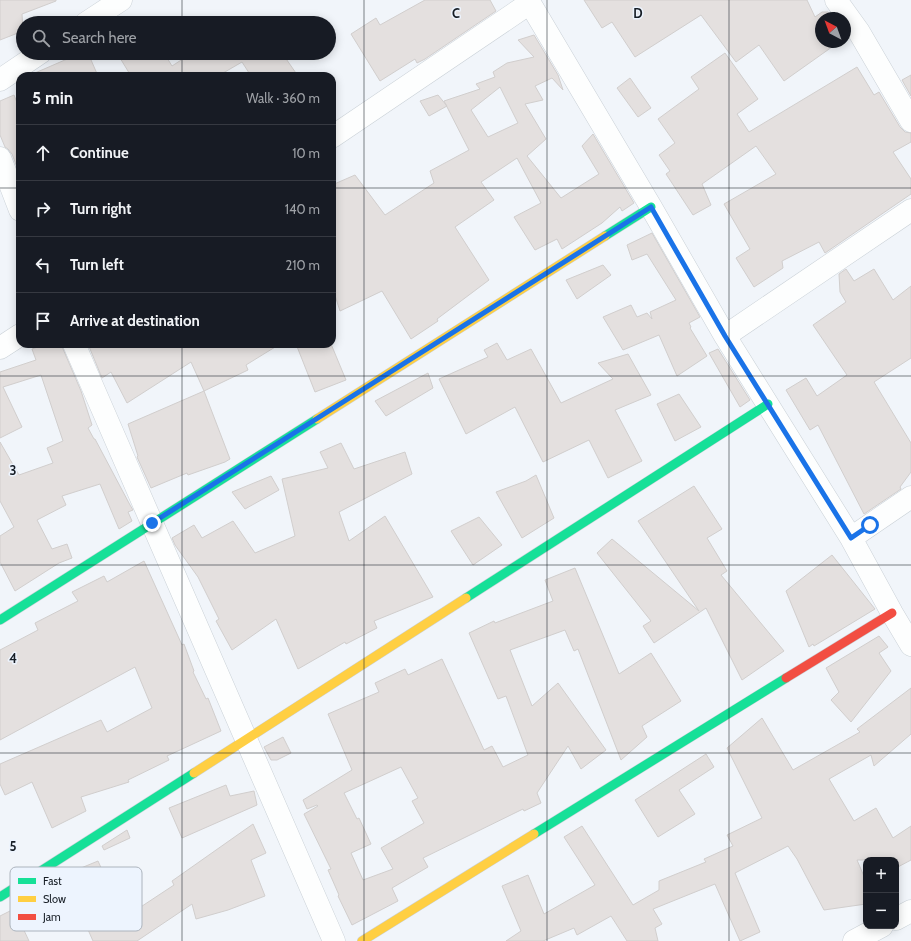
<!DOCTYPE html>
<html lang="en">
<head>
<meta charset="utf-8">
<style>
  :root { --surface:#171b24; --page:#20242c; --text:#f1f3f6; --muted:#9ea1a6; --line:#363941 }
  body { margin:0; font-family:Cabin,sans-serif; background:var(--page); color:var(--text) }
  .controls { position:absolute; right:12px; bottom:12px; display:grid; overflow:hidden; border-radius:8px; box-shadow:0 2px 10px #0003 }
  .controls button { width:36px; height:36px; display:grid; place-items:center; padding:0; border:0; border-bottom:1px solid var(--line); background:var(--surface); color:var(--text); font:20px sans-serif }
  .compass { position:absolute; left:815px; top:12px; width:36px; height:36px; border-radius:50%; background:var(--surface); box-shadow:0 2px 10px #0003; rotate:319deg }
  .stop { position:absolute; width:12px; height:12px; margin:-9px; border:3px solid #1a73e8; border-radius:50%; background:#fff }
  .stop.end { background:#1a73e8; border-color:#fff; box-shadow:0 1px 4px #0008 }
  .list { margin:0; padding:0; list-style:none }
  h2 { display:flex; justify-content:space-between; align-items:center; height:52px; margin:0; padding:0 16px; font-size:17px }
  h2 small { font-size:13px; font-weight:400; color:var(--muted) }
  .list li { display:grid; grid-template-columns:26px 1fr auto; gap:12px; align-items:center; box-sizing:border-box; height:56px; padding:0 16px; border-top:1px solid var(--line) }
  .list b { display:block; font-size:15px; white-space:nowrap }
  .list em { font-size:13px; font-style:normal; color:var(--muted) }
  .icon { flex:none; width:22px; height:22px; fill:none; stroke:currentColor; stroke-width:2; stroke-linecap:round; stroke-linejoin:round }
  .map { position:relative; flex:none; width:911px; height:941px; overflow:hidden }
  .search { position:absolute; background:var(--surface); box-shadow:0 2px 10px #0003; left:16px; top:16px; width:320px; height:44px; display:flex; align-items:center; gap:10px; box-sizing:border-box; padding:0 14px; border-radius:22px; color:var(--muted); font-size:15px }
  .panel { position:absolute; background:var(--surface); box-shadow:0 2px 10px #0003; left:16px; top:72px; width:320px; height:276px; border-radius:12px }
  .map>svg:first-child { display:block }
  .building { fill:#e4e0df; stroke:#d1cecd; fill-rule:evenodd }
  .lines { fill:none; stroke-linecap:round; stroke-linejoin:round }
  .street-casing { stroke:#cad1d7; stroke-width:23 }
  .fast-casing { stroke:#cad1d7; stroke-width:10 }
  .slow-casing { stroke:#cad1d7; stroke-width:10 }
  .jam-casing { stroke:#cad1d7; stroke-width:10 }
  .street { stroke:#fdfefe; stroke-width:22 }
  .fast { stroke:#16e098; stroke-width:9 }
  .slow { stroke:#ffcf43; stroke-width:9 }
  .jam { stroke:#f24e42; stroke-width:9 }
  .route { stroke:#1a73e8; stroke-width:5 }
  .grid { fill:none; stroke:#161d25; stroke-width:1; stroke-opacity:0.55 }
  .key { fill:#edf4fe; stroke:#acb4bd; stroke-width:1 }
  .key-label { font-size:11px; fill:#161d25 }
  .grid-label { font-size:13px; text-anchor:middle; font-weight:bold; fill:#161d25; stroke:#edf4fe; stroke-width:3; stroke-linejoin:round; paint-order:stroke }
</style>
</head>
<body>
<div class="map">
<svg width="911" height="941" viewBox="0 0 911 941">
  <rect width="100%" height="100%" fill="#f1f5fa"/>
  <path class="building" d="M0,0H56V1L22,14L23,31L0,40Z
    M425,0H490L496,11L425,59L417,63L415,59L380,81L351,34L376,18L380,25Z
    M584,0H807L815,17L822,12H828L832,18H821V42H839L784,81L759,45L736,62L701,15L635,57L612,22L602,28Z
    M534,35L558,75L563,90L552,78L535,86L543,100L525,104L546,139L527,156L561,198L599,174L582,146L593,134L634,203L622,211L620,207L602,223L562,249L557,239L535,250L514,217L541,203L517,158L481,182L494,200L455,227L489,280L437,319L438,321L411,339L382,291L340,311L332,286V185L355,175L385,215L434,183L430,171L469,150L444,101L480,89L476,84L495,77L493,72L507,63L534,57L518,40ZM500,87L518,123L488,137L471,110Z
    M81,53H88L98,76H28Z
    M117,53H164L172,66L192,53H282L298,76H251L242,62L218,76H131Z
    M725,53L758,99L737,114L749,132L857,67L874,95L879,92L900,127L905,132L911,133V142L893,152L911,179V194L825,253L819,242L782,261L783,268L754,287L736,258L750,249L724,204L776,174L756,146L702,184L711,205L693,215L666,174L670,171L659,155L675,143L658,119L699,89L691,77Z
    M911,75V96L902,80Z
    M630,78L651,108L638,117L617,88Z
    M14,95L20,110V175L12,154L8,149L5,147L0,135V101Z
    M438,95L447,106L429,116L420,101Z
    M652,233L700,317L689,323L691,327L690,328L707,356L677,376L659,335L623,350L603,317L631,305L637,317L647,313L652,319L650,312L676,300L647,254L632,260L627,245Z
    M603,265L611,275L577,299L566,280Z
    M846,269L854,281L874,269L893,300L911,286V358L874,382L911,443V472L900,487L901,489L864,514L818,425L810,430L786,390L806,378L817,396L847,375L813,325L846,302L840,292L839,274Z
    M497,343L507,360L531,349L561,403L613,379L598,363L628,354L651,395L615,410L642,461L608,478L589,440L543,462L515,407L466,434L439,379L488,357L484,350Z
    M46,344H62L63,349L81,391L92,425L88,428L94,439H95L130,505L133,510L128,512L132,521L119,529L100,484L62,496L66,505L37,520L52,549L67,544L72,558L59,563L15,591L0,562V536L14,527L0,501V442L19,475L53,463L47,448L63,441L41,375L3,387L22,427L0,438V372L36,360L32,349Z
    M88,344H280L246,365L248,370L204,391L191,362L127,403L111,372L102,378Z
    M296,344H331L346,380L315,392Z
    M718,349L750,400L740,407L709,353Z
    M428,373L433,388L386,416L375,401Z
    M204,391L230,459L225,462L188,475L187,473L151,488L137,457L138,456L128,424Z
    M679,394L701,427L675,441L657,404Z
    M341,443L354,469L405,452L412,474L339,512L349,541L385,516L433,597L374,621L377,628L346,644L345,642L298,669L276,619L232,650L216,621L219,619L198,577L175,545L172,538L194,525L202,538L233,521L255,553L295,536L282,479L328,468L320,452Z
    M536,475L554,518L522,538L496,492L526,481Z
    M271,476L279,490L245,509L232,492Z
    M694,486L722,529L707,538L727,571L721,575L784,651L742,680L706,608L654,643L643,626L651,621L597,553L612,539L699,611L638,521Z
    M479,517L502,545L473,565L451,531Z
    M832,555L875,609L814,646L813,644L809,647L786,591Z
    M144,561L182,645L184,644L194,671L193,672L206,699L208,698L221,731L167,756L169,760L128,780L129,782L81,797L86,811L52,828L32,782L5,795L0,784V764L101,720L107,732L152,708L135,667L0,740V650L38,630L35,623L78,601L72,592L104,576L107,582Z
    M575,568L619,674L651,653L681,701L642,726L647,737L621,760L578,649L574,651L565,630L510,650L532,706L558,683L606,750L581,769L568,746L537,793L541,803L524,811L523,809L423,858L428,867L392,888L398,901L352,925L338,896L339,895L328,870L331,869L304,814L318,806L317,805L307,809L303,800L352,770L328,714L379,692L375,683L405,669L408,675L442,659L484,750L492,746L503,767L528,755L506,696L498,699L469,633L494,621L495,623L553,601L545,580ZM401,767L418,798L412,801L424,823L381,848L393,869L363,880L351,853L371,844L359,818L357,819L344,793Z
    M879,636L888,647L879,653L891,671L851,722L831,700L839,692L826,668Z
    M911,688V734L874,766L871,755L829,779L854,821L876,808L893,838L911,826V860L896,868V860H857L866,881V904L824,910L797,859L788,846L735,873L760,932L740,941L715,884L653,909L662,924L655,928L658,941H627L611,916L577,935L574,928L543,941H506L521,931L502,886L528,875L544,914L595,885L564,837L582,826L633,905L659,890V881L706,862L704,859L733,846L727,835L762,818L727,748L762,718L793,770L860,732L857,729Z
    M283,737L291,753L277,760H271L264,747Z
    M706,754L714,767L679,790L695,814L658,837L635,800Z
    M226,785L230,796L254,791L257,805L182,838L169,808Z
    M253,824L266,853L251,860L265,896L228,910L196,919L192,904L137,941H93L64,875L98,861L124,918L174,885L172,881Z
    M127,830L130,838L104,850L102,846Z
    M14,909L29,941H0V916Z"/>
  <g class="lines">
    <defs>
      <path id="street" d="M528,0L651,207L725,336L851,538L892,613L911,645
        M836,0L859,32L911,121
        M86,23L121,0
        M0,80L40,53
        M332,137L530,3
        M0,158L20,210
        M725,336L911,210
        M74,344L334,941
        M0,348L20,335
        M851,538L911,497
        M896,919L911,911
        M854,941L882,926"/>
      <path id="fast" d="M605,236L651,207
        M466,598L768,404
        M0,620L317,419
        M534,834L786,678
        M0,897L194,773"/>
      <path id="slow" d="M317,419L605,236
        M194,773L466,598
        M362,941L534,834"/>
      <path id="jam" d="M786,678L892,613"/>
    </defs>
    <use href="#street" class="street-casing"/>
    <use href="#fast" class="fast-casing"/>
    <use href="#slow" class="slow-casing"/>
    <use href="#jam" class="jam-casing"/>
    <use href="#street" class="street"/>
    <use href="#fast" class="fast"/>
    <use href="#slow" class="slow"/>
    <use href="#jam" class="jam"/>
  </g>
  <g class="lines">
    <path class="route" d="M152,523L651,207L725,336L851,538L870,525"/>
  </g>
  <path class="grid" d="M182,0V23M364,0V941M547,0V941M729,0V941M182,53V76M0,188H20M332,188H911M182,344V941M0,376H911M0,565H911M0,753H911"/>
  <rect x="10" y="867" width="132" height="64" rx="6" class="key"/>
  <rect x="18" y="878" width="18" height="6" fill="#16e098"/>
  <rect x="18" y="896" width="18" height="6" fill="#ffcf43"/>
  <rect x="18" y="914" width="18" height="6" fill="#f24e42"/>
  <g class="key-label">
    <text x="43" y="885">Fast</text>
    <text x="43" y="903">Slow</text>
    <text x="43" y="921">Jam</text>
  </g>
  <g class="grid-label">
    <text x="456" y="18">C</text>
    <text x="638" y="18">D</text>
    <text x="13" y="475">3</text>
    <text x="13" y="663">4</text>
    <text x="13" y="851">5</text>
  </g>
</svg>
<div class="controls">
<button>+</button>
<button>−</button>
</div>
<svg class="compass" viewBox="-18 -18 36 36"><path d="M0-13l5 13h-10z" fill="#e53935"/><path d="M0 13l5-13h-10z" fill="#9ea1a6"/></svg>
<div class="stop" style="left:870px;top:525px"></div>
<div class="stop end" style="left:152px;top:523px"></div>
<div class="search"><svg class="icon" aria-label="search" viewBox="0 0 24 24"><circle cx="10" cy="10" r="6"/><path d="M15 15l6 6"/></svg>Search here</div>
<section class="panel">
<h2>5 min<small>Walk · 360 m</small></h2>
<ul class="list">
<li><svg class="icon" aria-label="ahead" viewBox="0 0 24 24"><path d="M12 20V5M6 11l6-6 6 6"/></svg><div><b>Continue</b></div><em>10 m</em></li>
<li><svg class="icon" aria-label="right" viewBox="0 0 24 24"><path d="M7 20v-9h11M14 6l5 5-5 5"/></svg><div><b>Turn right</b></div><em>140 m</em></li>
<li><svg class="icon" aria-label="left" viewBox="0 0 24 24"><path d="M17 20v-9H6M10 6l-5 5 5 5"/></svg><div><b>Turn left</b></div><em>210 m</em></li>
<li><svg class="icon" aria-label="arrive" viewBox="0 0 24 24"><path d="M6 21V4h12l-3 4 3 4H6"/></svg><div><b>Arrive at destination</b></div></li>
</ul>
</section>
</div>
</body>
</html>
